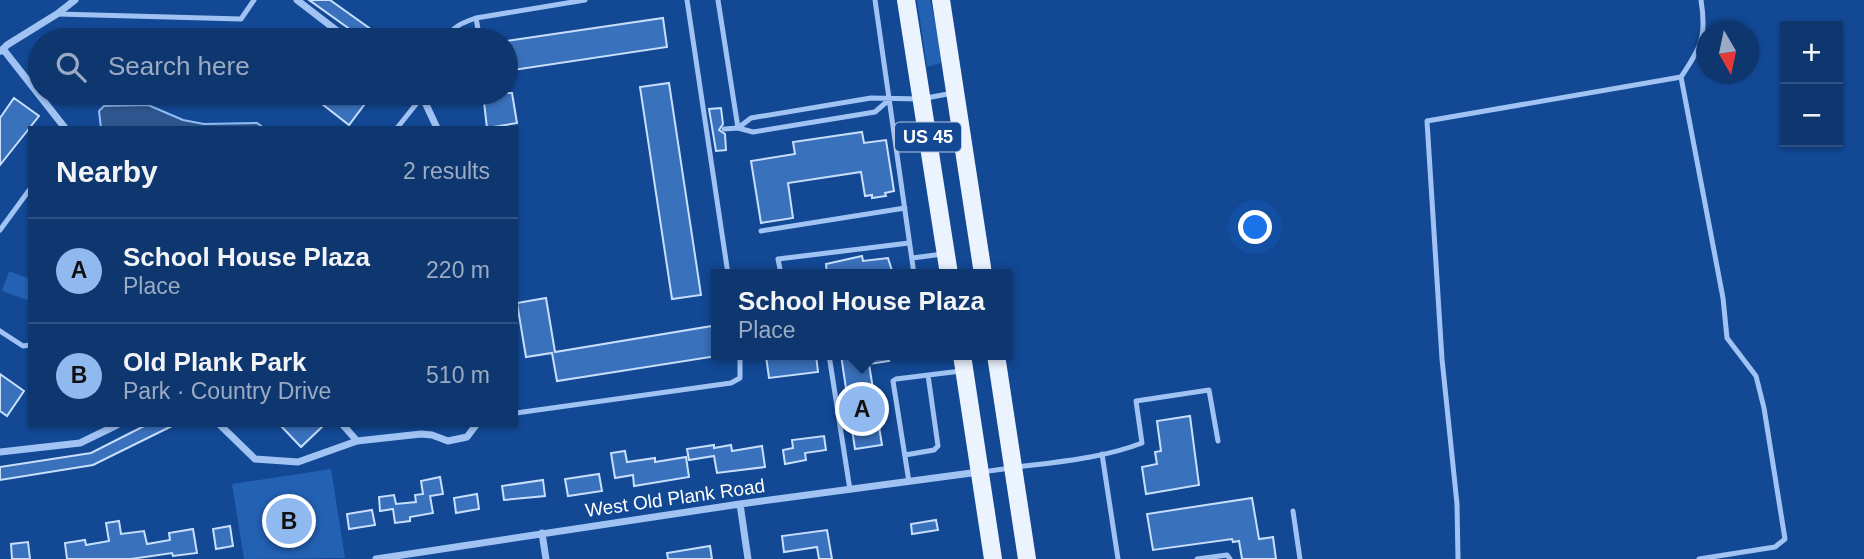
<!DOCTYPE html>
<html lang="en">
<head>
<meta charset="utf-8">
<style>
  :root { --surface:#0e366f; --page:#1c4177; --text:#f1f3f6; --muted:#9babc3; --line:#2e5082; --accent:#90b9f0 }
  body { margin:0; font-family:Arial,sans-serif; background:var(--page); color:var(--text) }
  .controls { position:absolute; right:21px; top:21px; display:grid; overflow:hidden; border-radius:0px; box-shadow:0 2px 5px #0004 }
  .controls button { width:63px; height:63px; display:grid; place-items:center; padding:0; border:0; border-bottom:2px solid var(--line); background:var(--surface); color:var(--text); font:35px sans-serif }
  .compass { position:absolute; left:1696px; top:21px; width:63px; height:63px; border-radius:50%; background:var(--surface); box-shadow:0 2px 5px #0004; rotate:171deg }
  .you { position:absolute; left:1256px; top:228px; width:24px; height:24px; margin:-18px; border:5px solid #fff; border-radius:50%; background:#1a73e8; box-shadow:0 0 0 10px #1a73e833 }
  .badge { display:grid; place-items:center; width:46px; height:46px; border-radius:50%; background:var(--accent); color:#111; font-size:23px; font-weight:700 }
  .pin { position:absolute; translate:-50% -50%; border:4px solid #fff; box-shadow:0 2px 7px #0006 }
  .popup { position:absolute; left:711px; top:269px; width:301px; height:91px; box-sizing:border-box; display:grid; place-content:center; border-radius:0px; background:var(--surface); filter:drop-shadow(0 2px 5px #0005); font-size:23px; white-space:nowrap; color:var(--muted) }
  .popup b { font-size:26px; color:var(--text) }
  .popup::after { content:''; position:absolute; left:50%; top:100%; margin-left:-14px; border:14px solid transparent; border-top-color:var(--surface) }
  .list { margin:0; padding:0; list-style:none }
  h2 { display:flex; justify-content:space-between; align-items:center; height:91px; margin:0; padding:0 28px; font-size:30px }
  h2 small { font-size:23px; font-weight:400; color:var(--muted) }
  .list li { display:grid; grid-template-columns:46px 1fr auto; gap:21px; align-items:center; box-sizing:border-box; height:105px; padding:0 28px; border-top:2px solid var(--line) }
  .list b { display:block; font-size:26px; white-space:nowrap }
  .list p { margin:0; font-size:23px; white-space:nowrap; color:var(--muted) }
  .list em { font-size:23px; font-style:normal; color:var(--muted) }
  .icon { flex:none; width:38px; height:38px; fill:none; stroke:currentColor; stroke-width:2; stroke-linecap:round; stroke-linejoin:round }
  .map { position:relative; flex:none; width:1864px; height:559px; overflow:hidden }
  .search { position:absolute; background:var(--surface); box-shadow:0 2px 5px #0004; left:28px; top:28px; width:490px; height:77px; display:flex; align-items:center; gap:18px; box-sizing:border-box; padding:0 24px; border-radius:38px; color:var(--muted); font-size:26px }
  .panel { position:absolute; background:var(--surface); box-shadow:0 2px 5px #0004; left:28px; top:126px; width:490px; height:301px; border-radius:0px }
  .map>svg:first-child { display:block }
  .green { fill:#2361b3 }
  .water { fill:#2e568e; stroke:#91bef6; stroke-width:2 }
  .building { fill:#3a71bc; stroke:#c7dffd; stroke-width:2 }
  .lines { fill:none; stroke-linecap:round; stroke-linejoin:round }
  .lane { stroke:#a0c3f3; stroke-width:5 }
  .street { stroke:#a0c3f3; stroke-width:7 }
  .primary { stroke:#ebf3ff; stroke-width:18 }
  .labels { text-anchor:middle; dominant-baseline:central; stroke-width:6; stroke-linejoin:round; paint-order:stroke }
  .shield { fill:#124894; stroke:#b8c8df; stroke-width:2 }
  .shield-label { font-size:18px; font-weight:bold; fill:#fff }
  .street-label { font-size:19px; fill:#fff; stroke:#124894 }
</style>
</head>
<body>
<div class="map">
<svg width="1864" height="559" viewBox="0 0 1864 559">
  <rect width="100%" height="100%" fill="#124894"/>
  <path class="green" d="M917,0H930L937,30L941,63L927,67Z
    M9,271L30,279V301L2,291Z
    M331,469L345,558L244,559L232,484Z"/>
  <path class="water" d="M148,105L183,120L204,124L257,123L264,128H101L99,111L104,106Z"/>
  <path class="building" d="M309,0H330L386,40H365Z
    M663,18L667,47L506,71V41Z
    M669,83L701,295L672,299L640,87Z
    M308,93H355L367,101L349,125Z
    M483,93H512L517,123L487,128Z
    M14,98L39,116L0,165V118Z
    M721,108L723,124L719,130L725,134L726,150L716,151L709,109Z
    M862,132L864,143L886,140L894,191L885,193L886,196L872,198V195L865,196L861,172L788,183L793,218L761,223L751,161L795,154L793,142Z
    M862,256L863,261L888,258L893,274H827L826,264Z
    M546,298L555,352L712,326L717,356L557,381L552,353L526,357L517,303Z
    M774,355H816L818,372L769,378L766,356Z
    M841,355H888L889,361L869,364L882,445L855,449Z
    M0,374L24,391L7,416L0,411Z
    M1190,416L1199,485L1146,494L1142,467L1157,464L1155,452L1161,451L1157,421Z
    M146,425H174L93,465L0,480V467L91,453Z
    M280,425H324L301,447Z
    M824,436L826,450L805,453L806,460L785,464L783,450L793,448L792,440Z
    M714,445V448L731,445L732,451L762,446L765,467L717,473L714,456L689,460L687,449Z
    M625,451L627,462L655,458V462L686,457L689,477L634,486L633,475L615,478L611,453Z
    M599,474L602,491L568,496L565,479Z
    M440,477L443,494L430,496L433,513L410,517V521L395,523L393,509L380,511L379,497L394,495L396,504L416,502L415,495L423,494L421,481Z
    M543,480L545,496L504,500L502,486Z
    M477,494L479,509L456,513L454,498Z
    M1252,498L1259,539L1273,537L1276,559H1242L1239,541L1233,542L1232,539L1153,550L1147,514Z
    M372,510L375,525L349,529L347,514Z
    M936,520L938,530L912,534L911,524Z
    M119,521L121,534L144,531L147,544L170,540L169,533L193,529L197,553L173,556L172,553L131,559H67L65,543L85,540L86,545L109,541L106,523Z
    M230,526L233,546L216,549L213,529Z
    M827,530L832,559H819L817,547L784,552L782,536Z
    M28,542L30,559H12L11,544Z
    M710,546L712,559H668L667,553Z"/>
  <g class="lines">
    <path class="lane" d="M687,0L728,274
      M718,0L738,128
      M875,0L914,274
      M58,14L241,19L254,0
      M476,18L480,40
      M444,40C453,27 461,23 476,18L585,0
      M397,128L425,93
      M738,128L751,118L871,98L921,99L953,93
      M724,129L738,128L753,132L875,112L890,99
      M0,230L30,189
      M761,231L905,208
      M912,258L943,254
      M781,274L778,259L909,243
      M0,331L23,346L30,345
      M829,355L850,490
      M516,413L731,383L740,378V355
      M1102,454L1118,559
      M905,455L934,450L938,446L928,375
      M983,472C1035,463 1093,462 1142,443L1136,401L1209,390L1218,441
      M909,482L893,381L896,379L961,371
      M1293,511L1300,559
      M1197,559L1227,555L1230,559
      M1458,559L1457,504L1442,359L1427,121L1681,77
      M1699,559L1775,547L1785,539L1764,408L1756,376L1727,338L1723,298L1681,77C1701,47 1707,37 1701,0"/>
    <path class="street" d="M297,0L349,40
      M3,49L65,128
      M1,51L7,45L57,14L75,0
      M417,93L422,96L437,128
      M220,425L255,459L298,462L357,441L421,434L432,435L448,441L467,437L476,425
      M343,425L357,441
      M0,452L80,443L117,425
      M740,504L748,559
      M542,533L546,559
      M376,559L740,504L979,472"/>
    <path class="primary" d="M906,0L949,274
      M941,0L983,274
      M962,355L993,559
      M996,355L1027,559"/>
  </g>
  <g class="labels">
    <rect class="shield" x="895" y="122.5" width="66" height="29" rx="5"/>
    <g class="shield-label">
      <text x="928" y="137">US 45</text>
    </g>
    <g class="street-label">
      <text transform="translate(675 498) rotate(-8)">West Old Plank Road</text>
    </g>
  </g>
</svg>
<div class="controls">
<button>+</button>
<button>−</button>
</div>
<svg class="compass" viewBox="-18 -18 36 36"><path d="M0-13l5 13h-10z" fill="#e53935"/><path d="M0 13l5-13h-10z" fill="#9babc3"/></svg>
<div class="you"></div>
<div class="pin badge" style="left:862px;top:409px">A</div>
<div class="popup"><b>School House Plaza</b>Place</div>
<div class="pin badge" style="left:289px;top:521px">B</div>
<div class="search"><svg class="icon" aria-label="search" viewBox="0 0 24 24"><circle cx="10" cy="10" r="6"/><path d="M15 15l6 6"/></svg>Search here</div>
<section class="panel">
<h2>Nearby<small>2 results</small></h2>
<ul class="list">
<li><span class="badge">A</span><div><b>School House Plaza</b><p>Place</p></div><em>220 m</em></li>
<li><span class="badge">B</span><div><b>Old Plank Park</b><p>Park · Country Drive</p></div><em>510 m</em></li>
</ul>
</section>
</div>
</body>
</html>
